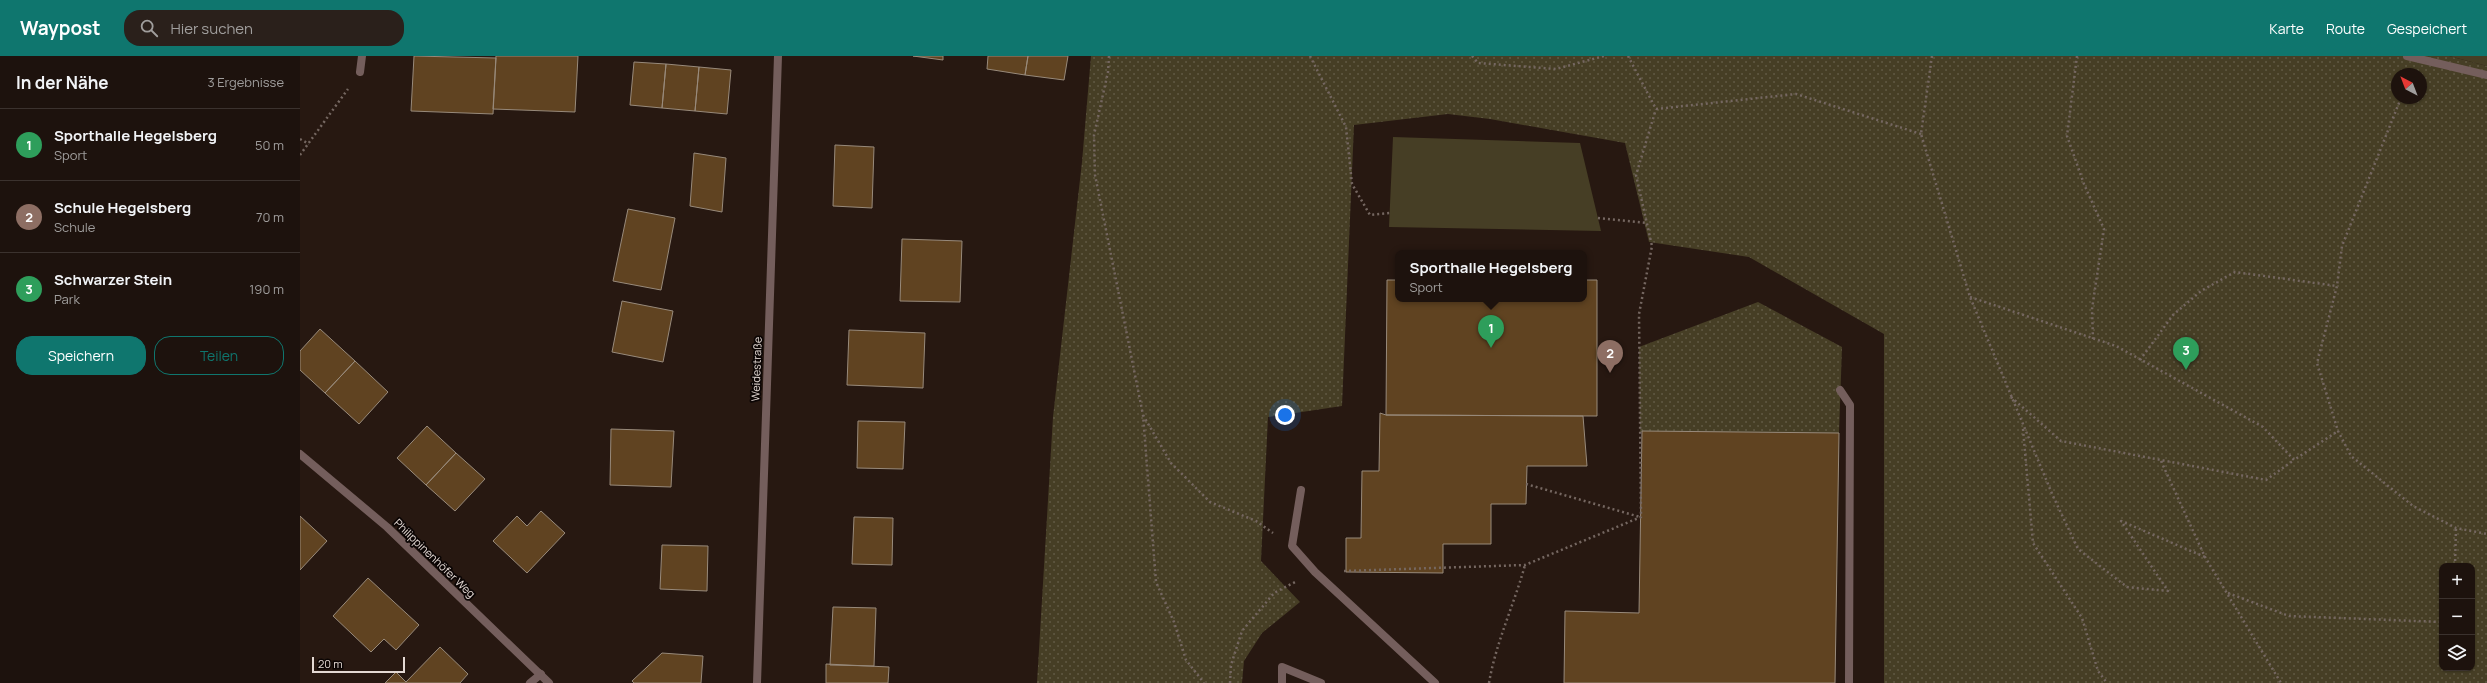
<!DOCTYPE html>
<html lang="de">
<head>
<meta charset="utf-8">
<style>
  :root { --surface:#1d120d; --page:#2a201b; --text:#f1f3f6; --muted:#a09e9d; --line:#3b322e; --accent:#0f766e }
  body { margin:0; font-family:Manrope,sans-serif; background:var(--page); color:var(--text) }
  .controls { position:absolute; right:12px; bottom:12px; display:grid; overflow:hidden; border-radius:8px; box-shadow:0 1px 3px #0004 }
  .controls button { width:36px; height:36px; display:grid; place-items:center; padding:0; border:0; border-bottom:1px solid var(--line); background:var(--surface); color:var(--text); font:20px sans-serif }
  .compass { position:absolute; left:2091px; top:12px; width:36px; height:36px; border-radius:50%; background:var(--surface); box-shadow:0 1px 3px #0004; rotate:318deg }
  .scale { position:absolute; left:12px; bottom:10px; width:93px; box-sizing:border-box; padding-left:4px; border:2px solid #e4d9d4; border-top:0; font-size:11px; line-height:14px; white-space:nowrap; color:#e4d9d4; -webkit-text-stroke:3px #0b0504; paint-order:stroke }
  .you { position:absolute; left:985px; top:359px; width:14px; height:14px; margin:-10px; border:3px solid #fff; border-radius:50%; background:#1a73e8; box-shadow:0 0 0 6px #1a73e833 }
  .badge { display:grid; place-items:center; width:26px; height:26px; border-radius:50%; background:var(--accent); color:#fff; font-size:13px; font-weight:700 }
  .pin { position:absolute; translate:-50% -33px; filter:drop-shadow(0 1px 2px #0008) }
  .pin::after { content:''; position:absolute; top:21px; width:14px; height:12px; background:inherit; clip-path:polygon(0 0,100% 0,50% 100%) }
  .popup { position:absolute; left:1095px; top:194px; width:192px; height:52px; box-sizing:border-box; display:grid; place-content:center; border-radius:8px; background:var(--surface); filter:drop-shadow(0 1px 3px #0005); font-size:13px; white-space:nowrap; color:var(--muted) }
  .popup b { font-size:15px; color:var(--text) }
  .popup::after { content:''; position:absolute; left:50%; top:100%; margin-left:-8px; border:8px solid transparent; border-top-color:var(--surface) }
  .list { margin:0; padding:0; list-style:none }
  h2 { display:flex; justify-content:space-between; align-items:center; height:52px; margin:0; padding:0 16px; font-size:17px }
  h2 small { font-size:13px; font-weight:400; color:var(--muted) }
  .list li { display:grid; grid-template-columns:26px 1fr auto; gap:12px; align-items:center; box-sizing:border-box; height:72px; padding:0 16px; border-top:1px solid var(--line) }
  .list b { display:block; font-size:15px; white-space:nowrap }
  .list p { margin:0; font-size:13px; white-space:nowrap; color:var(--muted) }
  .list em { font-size:13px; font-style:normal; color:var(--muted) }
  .actions { display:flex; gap:8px; padding:12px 16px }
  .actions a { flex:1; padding:9px 0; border:1px solid var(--accent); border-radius:16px; text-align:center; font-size:14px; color:var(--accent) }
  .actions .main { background:var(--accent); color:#fff }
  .icon { flex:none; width:22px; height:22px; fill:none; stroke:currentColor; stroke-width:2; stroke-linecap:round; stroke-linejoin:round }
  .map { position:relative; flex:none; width:2187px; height:627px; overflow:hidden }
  header { display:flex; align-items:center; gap:24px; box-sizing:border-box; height:56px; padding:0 20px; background:var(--accent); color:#fff }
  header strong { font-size:19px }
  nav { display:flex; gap:22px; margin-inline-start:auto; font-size:14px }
  .search { width:280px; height:36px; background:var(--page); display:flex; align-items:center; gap:10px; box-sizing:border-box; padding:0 14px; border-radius:16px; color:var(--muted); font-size:15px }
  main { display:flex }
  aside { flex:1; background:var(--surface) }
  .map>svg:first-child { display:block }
  .green { fill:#463e25 }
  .park { fill:url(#park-dots); fill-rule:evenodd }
  .building { fill:#604321; stroke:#988a7b }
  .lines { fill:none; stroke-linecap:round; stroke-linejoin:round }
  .path { stroke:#756761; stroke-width:2.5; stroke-dasharray:2 3; stroke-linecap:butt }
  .service { stroke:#745e5c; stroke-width:8 }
  .minor { stroke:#745e5c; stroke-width:8 }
  .labels { text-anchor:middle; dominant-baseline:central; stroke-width:3.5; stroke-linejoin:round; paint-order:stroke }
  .street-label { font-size:11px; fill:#e4d9d4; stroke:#0b0504 }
</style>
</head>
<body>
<header>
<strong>Waypost</strong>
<div class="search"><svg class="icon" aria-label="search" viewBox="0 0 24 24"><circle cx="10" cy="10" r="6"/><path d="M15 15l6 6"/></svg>Hier suchen</div>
<nav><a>Karte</a><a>Route</a><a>Gespeichert</a></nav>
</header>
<main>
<aside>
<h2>In der Nähe<small>3 Ergebnisse</small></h2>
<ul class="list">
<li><span class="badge" style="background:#2e9e5b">1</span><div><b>Sporthalle Hegelsberg</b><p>Sport</p></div><em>50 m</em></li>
<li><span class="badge" style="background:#8d6e63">2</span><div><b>Schule Hegelsberg</b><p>Schule</p></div><em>70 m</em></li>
<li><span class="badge" style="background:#2e9e5b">3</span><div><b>Schwarzer Stein</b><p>Park</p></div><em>190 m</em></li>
</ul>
<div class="actions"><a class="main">Speichern</a><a>Teilen</a></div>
</aside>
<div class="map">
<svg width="2187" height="627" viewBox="0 0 2187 627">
  <defs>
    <pattern id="park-dots" width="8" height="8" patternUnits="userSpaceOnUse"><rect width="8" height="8" fill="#463e25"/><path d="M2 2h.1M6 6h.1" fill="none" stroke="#615944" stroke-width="1.8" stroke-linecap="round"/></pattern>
  </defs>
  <rect width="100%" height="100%" fill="#271811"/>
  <path class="green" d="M2149,0H2187V10Z
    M1093,81L1280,87L1301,175L1089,171Z"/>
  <path class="park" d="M791,0H2149L2187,10V627H1584V278L1449,201L1349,186L1325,87L1190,63L1148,58L1054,69L1042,350L968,361L961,505L1000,546L962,577L944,605L942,627H737L753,361L782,106ZM2097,18H2121V42H2097ZM2142,510H2172V612H2142Z
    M1458,246L1542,291L1539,377L1340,376L1339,291Z"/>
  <path class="building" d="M114,0L196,2L193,58L111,55Z
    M196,0H278L275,56L193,53Z
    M613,0H643V4Z
    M688,0H728L725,19L687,13Z
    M728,0H768L764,24L725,19Z
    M334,6L366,8L362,52L330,49Z
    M366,8L399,11L395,55L362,52Z
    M399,11L431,14L427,58L395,55Z
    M535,89L574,91L572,152L533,150Z
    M394,97L426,102L422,156L390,150Z
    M328,153L375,162L361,234L313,225Z
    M602,183L662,185L660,246L600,245Z
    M1087,224H1098V243H1284V224H1297V360L1086,359Z
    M322,245L373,255L363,306L312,296Z
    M20,273L55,305L25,337L0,314V295Z
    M549,274L625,277L623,332L547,329Z
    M55,305L88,336L59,368L25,337Z
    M1080,357L1086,359L1283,360L1287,410H1227L1226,448H1191V488H1143V517L1046,516V482H1061L1062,415H1079Z
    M558,365L605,366L603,413L557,412Z
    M127,370L156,397L126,429L97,402Z
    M311,373L374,375L371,431L310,429Z
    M1342,375L1539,377L1535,627H1264L1265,555L1339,557Z
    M156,397L185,423L155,455L126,429Z
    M241,455L265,477L227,517L193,485L217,460L227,470Z
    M0,460L27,485L0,514Z
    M554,461L593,462L592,509L552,508Z
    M362,489L408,490L407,535L360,533Z
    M68,522L119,569L96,594L84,583L71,596L33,560Z
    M533,551L576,552L574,610L530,609Z
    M140,591L168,618L160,627H85L96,616L106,626Z
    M362,597L403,600L401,627H334L332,625Z
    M526,608L589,611L588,627H526Z"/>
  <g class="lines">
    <path class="path" d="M809,0L808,16L794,79L795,119L843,359L856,526L874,566L886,604L904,627
      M1010,0L1046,71L1052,128L1070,159L1090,157
      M1172,0L1178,7L1256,13L1304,0
      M1328,0L1356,53L1496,38L1621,78
      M1632,0L1621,78L1670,241L1753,440L1778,493L1827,531L1868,535L1821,465L1905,501
      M1777,0L1767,80L1784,128L1804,173L1792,253L1793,283
      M2101,42L2042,190L2037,230L2017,307L2038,375L2051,400L2113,450L2156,472L2187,478
      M0,83L9,88
      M0,99L48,33
      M1298,162L1347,167
      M1670,241L1816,290L1963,371L1994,404L2038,375
      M1840,304L1873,259L1901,235L1935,216L2037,230
      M1711,341L1761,385L1966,424L1994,404
      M843,359L871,407L910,446L956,465L973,477
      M1723,373L1733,487L1782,562L1798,615L1807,627
      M1861,405L1905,501L1981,627
      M1226,428L1340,461
      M2155,510L2156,472
      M1044,515L1225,509L1341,461L1339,258L1352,190L1336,119L1356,53
      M1928,537L1989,560L2142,566
      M930,627L931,609L942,575L974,537L997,525
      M1189,627C1196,586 1214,549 1225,509"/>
    <path class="service" d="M1540,334L1550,349L1549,627
      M1001,434L992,490L1015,516L1135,627"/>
    <path class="minor" d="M2107,0L2187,19
      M60,16L62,0
      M0,398L87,471L249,627
      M230,627L241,618
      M457,627L478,0
      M982,627V611L1021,627"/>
  </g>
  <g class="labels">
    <g class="street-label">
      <text transform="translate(456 313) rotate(-88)">Weidestraße</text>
      <text transform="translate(135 502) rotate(44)">Philippinenhöfer Weg</text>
    </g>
  </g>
</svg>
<div class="controls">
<button>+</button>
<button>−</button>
<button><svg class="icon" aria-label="layers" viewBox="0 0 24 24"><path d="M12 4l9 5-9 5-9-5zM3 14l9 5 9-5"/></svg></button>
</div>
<svg class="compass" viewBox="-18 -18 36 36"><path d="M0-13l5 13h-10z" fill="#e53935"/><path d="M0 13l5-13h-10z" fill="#a09e9d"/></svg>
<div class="scale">20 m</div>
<div class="you"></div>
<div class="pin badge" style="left:1191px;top:292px;background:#2e9e5b">1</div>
<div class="popup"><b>Sporthalle Hegelsberg</b>Sport</div>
<div class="pin badge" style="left:1310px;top:317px;background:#8d6e63">2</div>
<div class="pin badge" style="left:1886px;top:314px;background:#2e9e5b">3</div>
</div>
</main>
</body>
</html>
